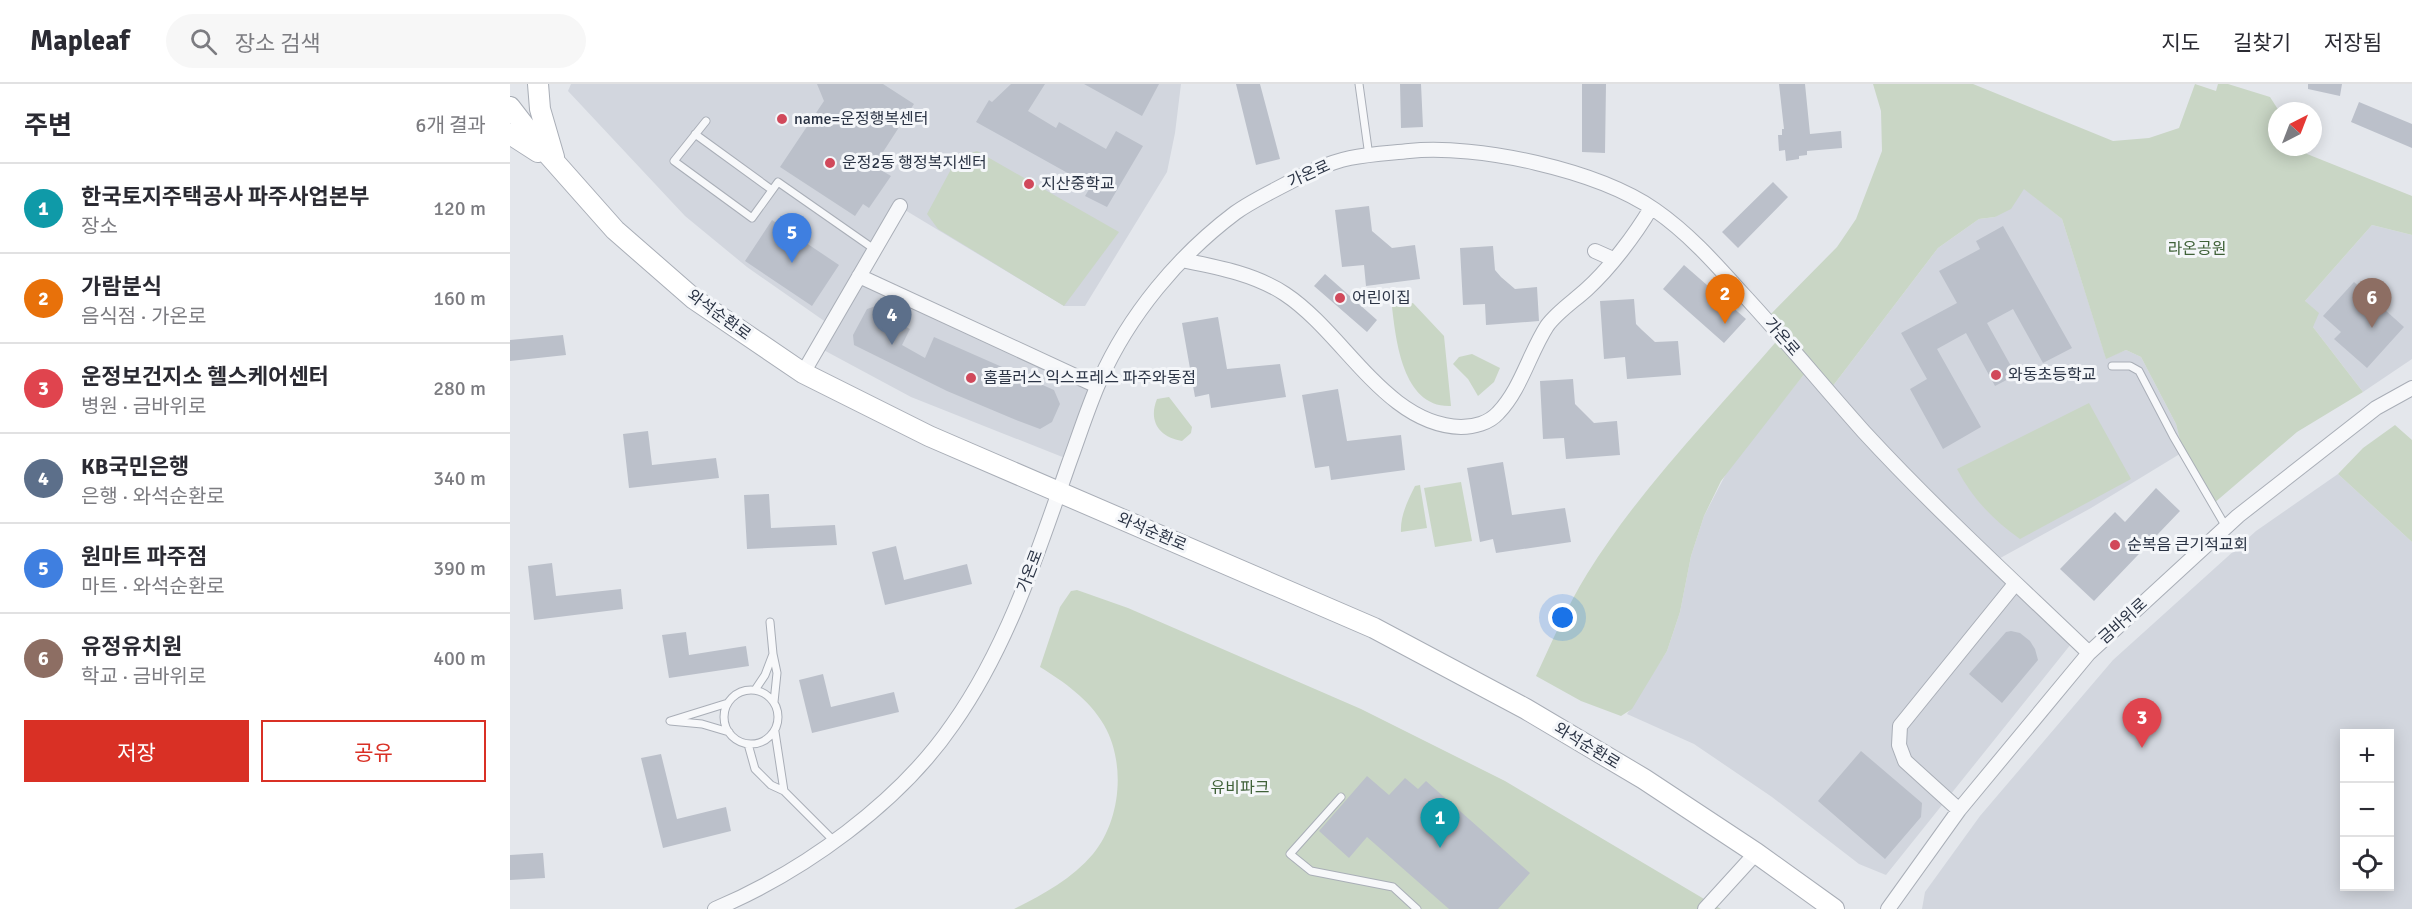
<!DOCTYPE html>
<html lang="ko">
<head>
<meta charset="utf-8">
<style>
  :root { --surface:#fff; --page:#f7f7f7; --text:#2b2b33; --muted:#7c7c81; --line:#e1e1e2; --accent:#d93025 }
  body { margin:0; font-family:Signika,"Noto Sans KR",sans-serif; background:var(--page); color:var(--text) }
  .controls { position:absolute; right:18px; bottom:18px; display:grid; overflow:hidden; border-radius:0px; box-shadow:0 3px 15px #0003 }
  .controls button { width:54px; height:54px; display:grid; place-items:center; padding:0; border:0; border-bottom:2px solid var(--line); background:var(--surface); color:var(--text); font:30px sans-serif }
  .compass { position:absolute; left:1758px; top:18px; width:54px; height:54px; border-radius:50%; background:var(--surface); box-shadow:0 3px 15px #0003; rotate:42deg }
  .you { position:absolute; left:1053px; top:534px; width:21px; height:21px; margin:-15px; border:4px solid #fff; border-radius:50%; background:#1a73e8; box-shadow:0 0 0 9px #1a73e833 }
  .badge { display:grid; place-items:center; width:39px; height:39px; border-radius:50%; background:var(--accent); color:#fff; font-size:20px; font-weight:700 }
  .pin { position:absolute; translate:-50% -50px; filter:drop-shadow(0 2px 3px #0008) }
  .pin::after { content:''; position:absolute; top:32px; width:21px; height:18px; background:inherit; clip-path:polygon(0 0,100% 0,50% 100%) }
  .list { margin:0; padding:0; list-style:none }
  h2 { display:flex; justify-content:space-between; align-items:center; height:78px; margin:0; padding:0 24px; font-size:26px }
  h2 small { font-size:20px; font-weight:400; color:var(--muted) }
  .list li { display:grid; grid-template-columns:39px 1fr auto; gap:18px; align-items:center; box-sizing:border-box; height:90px; padding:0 24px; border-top:2px solid var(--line) }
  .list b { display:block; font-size:22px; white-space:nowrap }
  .list p { margin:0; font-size:20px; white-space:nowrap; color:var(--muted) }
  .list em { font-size:20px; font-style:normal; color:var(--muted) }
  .actions { display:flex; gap:12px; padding:18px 24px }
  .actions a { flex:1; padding:14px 0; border:2px solid var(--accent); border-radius:0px; text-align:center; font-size:21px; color:var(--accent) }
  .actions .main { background:var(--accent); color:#fff }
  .icon { flex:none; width:33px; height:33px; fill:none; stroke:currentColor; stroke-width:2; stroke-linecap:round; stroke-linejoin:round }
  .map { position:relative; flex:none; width:1902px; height:825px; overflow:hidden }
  header { display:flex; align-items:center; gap:36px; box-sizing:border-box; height:84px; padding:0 30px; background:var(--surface); border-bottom:2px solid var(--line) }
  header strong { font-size:28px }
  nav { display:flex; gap:33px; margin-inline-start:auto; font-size:21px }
  .search { width:420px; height:54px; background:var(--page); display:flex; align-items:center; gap:15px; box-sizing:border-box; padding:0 21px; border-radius:33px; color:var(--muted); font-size:22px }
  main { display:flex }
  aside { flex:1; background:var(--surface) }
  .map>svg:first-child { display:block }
  .built { fill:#d2d6de; fill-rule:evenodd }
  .green { fill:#c9d6c5 }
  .building { fill:#bbc0ca }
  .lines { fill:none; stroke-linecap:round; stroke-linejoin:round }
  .lane-casing { stroke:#a9aeb7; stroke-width:9 }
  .street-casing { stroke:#a9aeb7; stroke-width:16 }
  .secondary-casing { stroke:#a9aeb7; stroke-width:22 }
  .lane { stroke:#f7f8fa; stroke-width:7 }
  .street { stroke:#f7f8fa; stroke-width:14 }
  .secondary { stroke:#fff; stroke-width:20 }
  .poi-dot { fill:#d1495b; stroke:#f4f6f9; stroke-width:2 }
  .labels { text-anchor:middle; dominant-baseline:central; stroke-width:6; stroke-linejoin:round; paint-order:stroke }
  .poi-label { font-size:16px; fill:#2b3445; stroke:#f4f6f9; text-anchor:start }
  .street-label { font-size:16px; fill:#2b3445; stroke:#f4f6f9 }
  .park-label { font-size:16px; fill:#3f6138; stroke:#f4f6f9 }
</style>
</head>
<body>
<header>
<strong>Mapleaf</strong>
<div class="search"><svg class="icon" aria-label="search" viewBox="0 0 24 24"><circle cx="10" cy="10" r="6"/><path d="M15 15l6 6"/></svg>장소 검색</div>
<nav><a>지도</a><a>길찾기</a><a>저장됨</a></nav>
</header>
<main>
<aside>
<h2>주변<small>6개 결과</small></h2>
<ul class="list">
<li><span class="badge" style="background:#0f9aa8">1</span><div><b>한국토지주택공사 파주사업본부</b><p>장소</p></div><em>120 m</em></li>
<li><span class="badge" style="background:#e8710a">2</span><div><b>가람분식</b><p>음식점 · 가온로</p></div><em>160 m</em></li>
<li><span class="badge" style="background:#e0444e">3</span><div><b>운정보건지소 헬스케어센터</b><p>병원 · 금바위로</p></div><em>280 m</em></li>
<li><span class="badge" style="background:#5c6f8a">4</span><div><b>KB국민은행</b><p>은행 · 와석순환로</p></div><em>340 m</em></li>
<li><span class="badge" style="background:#3f7fe0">5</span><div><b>원마트 파주점</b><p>마트 · 와석순환로</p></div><em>390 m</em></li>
<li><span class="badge" style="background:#8d6e63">6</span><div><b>유정유치원</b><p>학교 · 금바위로</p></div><em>400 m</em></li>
</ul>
<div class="actions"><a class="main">저장</a><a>공유</a></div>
</aside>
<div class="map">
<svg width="1902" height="825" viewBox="0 0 1902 825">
  <rect width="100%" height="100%" fill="#e4e7ec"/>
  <path class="built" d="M61,0H671L665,49L657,88L575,222H554L390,123L349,191L587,302L560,376L401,313L308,263L320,241L237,183L175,132L58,7Z
    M1514,104L1552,135L1596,274L1616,266L1631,273L1666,340L1673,368L1581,424L1483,478L1565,555L1376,791L1349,780L1262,713L1184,660L1117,630L1157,567L1170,528L1181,472L1194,432L1219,384L1299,284L1319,307L1428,164L1469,135L1485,133Z
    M1862,141L1902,151V275L1853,308L1803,243L1795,217Z
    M1828,390L1902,458V825H1412L1415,808L1470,732L1603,576L1746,447ZM1834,650H1880V802H1834Z"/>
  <path class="green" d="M1363,0H1463L1603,57L1639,54L1669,44L1685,0L1706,7L1708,0H1718L1760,13L1769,27H1767V63H1792L1797,70L1902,112V151L1862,141L1795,217L1809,229L1803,243L1853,308L1787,348L1703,420L1673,368L1666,340L1631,273L1616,266L1596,275L1552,135L1514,105L1501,125L1485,133L1469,135L1428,164L1319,307L1299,284L1211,397L1194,432L1181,472L1170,528L1157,567L1122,625L1111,632L1071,617L1026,592C1042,558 1057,522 1077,490C1131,403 1205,329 1271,252L1256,235L1327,163L1346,135L1372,67L1371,27Z
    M467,67L609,148L554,222L428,145L417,130L447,74Z
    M903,219L934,252L941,322C893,324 886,257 882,223Z
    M962,270L990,284L984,298L968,312L958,295L943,280L949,273Z
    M659,313L682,343L681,349L672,357C649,353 638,337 647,315Z
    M1579,319L1621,395L1510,455C1483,436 1462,414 1447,385Z
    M1885,341L1902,356V458L1828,390L1853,364Z
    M951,398L962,457L925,463L914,404Z
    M910,401L917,444L891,448C890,432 898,416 905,402Z
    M567,506L618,524L851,625L995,697L1211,825H504C532,811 562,795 583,770C611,736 616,679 594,641C579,615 554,598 530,583L550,523L561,507Z"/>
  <path class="building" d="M307,0H373L404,20L364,82L381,92L359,124L353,120L345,132L270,83L314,17Z
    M501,0H535L518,27L546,44L549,38L596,65L606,47L633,62L597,123L575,112L581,102L466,38L479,16L482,18Z
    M574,0H649L632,32Z
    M726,0H750L770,75L746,81Z
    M890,0H911L913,43L891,44Z
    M1072,0H1096L1095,69L1072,68Z
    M1269,0H1295L1300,50L1331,47L1332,64L1297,67V71L1289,72V75L1276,77L1275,66L1269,67L1268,51H1272V45H1274Z
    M1798,0H1832L1830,12L1798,5Z
    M1849,18L1902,40V64L1841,38Z
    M1263,98L1278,113L1228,164L1212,148Z
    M859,122L862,147L882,164L905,161L910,195L856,202L854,181L832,183L825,126Z
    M262,136L329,181L302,222L235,177Z
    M1493,142L1562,264L1533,279L1503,225L1477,239L1506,291L1485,302L1456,249L1427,265L1471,343L1433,365L1400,305L1417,295L1391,249L1447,219L1429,187L1470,165L1466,157Z
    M983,162L985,186L991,193L1005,205L1027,203L1029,237L976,241L975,220L953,221L950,164Z
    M1174,181L1236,235L1214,259L1153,205Z
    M815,190L867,236L857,248L804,202Z
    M1844,198L1894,243L1857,284L1824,255L1831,248L1813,232Z
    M1124,215L1126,240L1132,246L1145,258L1168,257L1171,291L1117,295L1115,273L1094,275L1090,217Z
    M366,222L381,230V235L400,245L392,261L415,274L424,253L544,306L550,320L542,338L530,345L506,336L437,307L344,261L343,251L357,225Z
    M708,233L717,285L770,280L776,313L701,324L699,310L685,313L672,239Z
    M53,251L56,271L0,277V256Z
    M1063,295L1065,320L1084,339L1107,337L1110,371L1056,375L1054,354L1033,355L1030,297Z
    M828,305L837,357L891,351L895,386L821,396L819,382L805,384L792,311Z
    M138,347L142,381L206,374L209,394L119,404L113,350Z
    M993,378L1002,431L1055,424L1061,458L986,469L983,455L970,458L957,384Z
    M1646,404L1670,427L1584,517L1550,485L1605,428L1615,438Z
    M259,410L261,444L325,441L327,461L237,465L234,411Z
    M386,462L394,496L457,480L462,500L375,521L362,468Z
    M42,479L46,512L111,505L113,525L24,536L18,482Z
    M1501,547L1510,549L1520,557L1525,565L1528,576L1492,619L1459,590L1496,548Z
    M176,548L179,571L236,562L239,582L159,594L152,551Z
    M313,590L321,623L384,608L389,628L302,649L289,596Z
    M1351,667L1412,719L1411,733L1375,775L1308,717Z
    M151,670L167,735L216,723L221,747L153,764L131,674Z
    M857,692L879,711L895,694L908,705L916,697L1020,789L988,825H939L857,753L839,774L809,747Z
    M33,769L35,794L0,796V771Z"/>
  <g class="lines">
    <defs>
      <path id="lane" d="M849,0L859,72
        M196,37L164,77L242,134L268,98L364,165
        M185,50L262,106
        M1602,282H1620L1629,287L1663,352L1716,443
        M260,538L263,570
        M214 633a27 27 0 1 1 54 0a27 27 0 1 1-54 0Z
        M245,606L255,591L263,570L267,589L264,618
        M218,619L160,637L192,640L219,648
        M265,648L274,707
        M238,660L245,685L261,701L274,707L323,756
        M831,713L780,770L801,787L883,803L907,825"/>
      <path id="street" d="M1085,167L1103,175
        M672,176C707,183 745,190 775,210C834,249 876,341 951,343C964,343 979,339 988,329C1011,305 1019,270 1037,242C1047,228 1064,217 1077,205C1100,184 1125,151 1141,124
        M349,192L587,302
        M293,289L390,122
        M1449,726L1395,677L1389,661L1390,642L1505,500
        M205,825C293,788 389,719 443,640C498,562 528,468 559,379C569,352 578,323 590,296C619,231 668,172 725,129C740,118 759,109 776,100C797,89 817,79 840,74C859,70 880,69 899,67C968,60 1087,86 1145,126C1178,149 1203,177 1230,207C1273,253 1312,301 1354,348C1425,425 1503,496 1579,569
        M1195,825L1246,769
        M1378,825L1449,726L1579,569L1728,432L1866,324L1902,304"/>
      <path id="secondary" d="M28,0L30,25L44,73
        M0,23L27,58L105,146L184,215L293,289L419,352L864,544L1016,625L1134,695L1246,769L1324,825
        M0,50L28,68"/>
    </defs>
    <use href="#lane" class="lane-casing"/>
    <use href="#street" class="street-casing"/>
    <use href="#secondary" class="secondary-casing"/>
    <use href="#lane" class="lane"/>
    <use href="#street" class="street"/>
    <use href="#secondary" class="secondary"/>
  </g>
  <g class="poi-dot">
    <circle cx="272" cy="35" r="6"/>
    <circle cx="320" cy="79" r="6"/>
    <circle cx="519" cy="100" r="6"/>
    <circle cx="830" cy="214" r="6"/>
    <circle cx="1486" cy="291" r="6"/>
    <circle cx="461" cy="294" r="6"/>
    <circle cx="1605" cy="461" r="6"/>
  </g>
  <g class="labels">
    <g class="poi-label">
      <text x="284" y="35">name=운정행복센터</text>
      <text x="332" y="79">운정2동 행정복지센터</text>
      <text x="531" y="100">지산중학교</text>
      <text x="842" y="214">어린이집</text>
      <text x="1498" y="291">와동초등학교</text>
      <text x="473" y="294">홈플러스 익스프레스 파주와동점</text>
      <text x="1617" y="461">순복음 큰기적교회</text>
    </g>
    <g class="street-label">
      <text transform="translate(799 90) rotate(-24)">가온로</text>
      <text transform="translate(209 231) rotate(36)">와석순환로</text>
      <text transform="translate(1272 253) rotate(49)">가온로</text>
      <text transform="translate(642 448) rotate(23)">와석순환로</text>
      <text transform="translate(520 487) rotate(-69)">가온로</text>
      <text transform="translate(1613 537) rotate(-42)">금바위로</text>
      <text transform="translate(1077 662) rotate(31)">와석순환로</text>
    </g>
    <g class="park-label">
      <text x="1687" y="165">라온공원</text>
      <text x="730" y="704">유비파크</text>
    </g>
  </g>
</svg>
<div class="controls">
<button>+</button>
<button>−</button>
<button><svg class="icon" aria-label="locate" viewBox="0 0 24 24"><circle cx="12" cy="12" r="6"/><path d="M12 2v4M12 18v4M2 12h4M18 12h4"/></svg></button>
</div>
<svg class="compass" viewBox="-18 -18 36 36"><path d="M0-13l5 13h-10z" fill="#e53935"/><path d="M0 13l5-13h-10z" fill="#7c7c81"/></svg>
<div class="you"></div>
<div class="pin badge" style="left:930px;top:764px;background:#0f9aa8">1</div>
<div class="pin badge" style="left:1215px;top:240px;background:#e8710a">2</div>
<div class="pin badge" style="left:1632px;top:664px;background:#e0444e">3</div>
<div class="pin badge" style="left:382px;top:261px;background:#5c6f8a">4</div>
<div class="pin badge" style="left:282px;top:179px;background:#3f7fe0">5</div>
<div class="pin badge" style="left:1862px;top:244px;background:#8d6e63">6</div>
</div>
</main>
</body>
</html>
